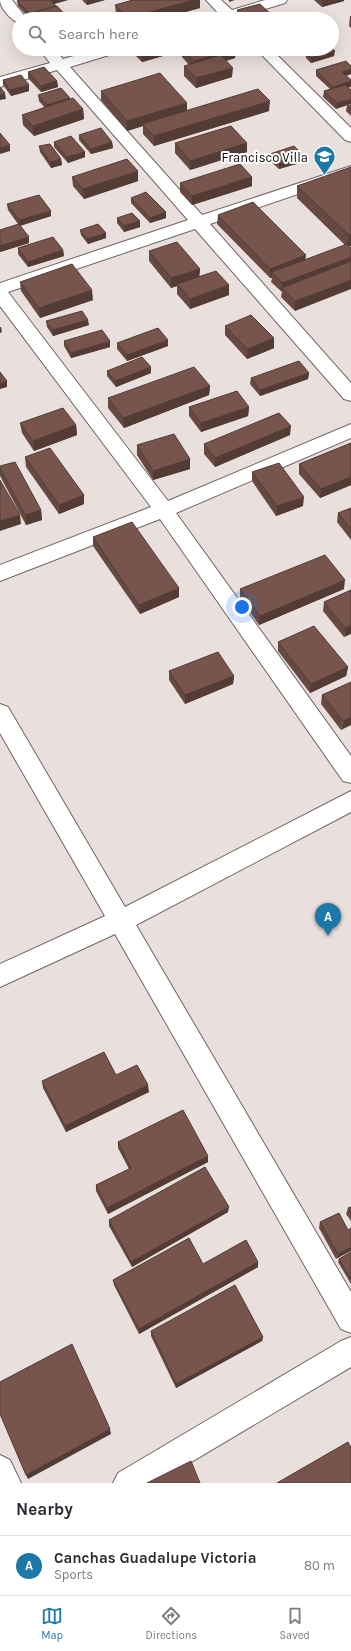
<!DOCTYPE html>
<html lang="en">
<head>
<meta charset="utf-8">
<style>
  :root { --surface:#fff; --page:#f7f7f7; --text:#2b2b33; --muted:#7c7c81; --line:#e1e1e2; --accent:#1c79a7 }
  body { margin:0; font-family:Karla,sans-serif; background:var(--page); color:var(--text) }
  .you { position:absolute; left:242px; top:607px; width:14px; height:14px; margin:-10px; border:3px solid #fff; border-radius:50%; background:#1a73e8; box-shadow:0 0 0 6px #1a73e833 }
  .badge { display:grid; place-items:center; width:26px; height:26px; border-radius:50%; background:var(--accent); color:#fff; font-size:13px; font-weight:700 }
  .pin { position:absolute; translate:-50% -33px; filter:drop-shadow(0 1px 2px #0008) }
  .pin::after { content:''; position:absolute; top:21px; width:14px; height:12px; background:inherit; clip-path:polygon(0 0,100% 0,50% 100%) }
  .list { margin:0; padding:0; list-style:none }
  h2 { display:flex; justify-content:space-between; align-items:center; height:52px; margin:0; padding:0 16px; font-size:17px }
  h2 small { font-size:13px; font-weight:400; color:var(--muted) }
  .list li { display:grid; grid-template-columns:26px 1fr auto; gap:12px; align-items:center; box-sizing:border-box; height:60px; padding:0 16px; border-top:1px solid var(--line) }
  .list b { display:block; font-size:15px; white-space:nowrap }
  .list p { margin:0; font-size:13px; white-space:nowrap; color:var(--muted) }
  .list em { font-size:13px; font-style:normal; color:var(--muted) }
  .icon { flex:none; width:22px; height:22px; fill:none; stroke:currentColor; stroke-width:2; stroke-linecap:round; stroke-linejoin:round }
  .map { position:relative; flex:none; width:351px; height:1483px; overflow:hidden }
  .search { position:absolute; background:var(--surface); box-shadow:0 4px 16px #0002; left:12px; right:12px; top:12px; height:44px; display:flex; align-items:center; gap:10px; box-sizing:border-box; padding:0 14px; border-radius:22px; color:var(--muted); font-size:15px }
  .sheet { height:112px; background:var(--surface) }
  nav { display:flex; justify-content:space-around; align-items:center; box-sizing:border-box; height:56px; border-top:1px solid var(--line); background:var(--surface); font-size:11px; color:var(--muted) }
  nav a { display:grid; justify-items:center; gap:2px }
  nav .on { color:var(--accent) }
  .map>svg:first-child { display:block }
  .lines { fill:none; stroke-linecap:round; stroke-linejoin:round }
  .minor-casing { stroke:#6f6664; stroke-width:2 }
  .minor { fill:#fff; fill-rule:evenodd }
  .wall { fill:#664942 }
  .shaded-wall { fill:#533c36 }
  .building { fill:#77554d; stroke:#533c36 }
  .labels { text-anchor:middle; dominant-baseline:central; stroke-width:4; stroke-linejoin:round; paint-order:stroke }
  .far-poi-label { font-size:13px; fill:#0e0a0a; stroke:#fff; text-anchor:end }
</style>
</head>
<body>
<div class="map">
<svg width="351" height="1483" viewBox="0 0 351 1483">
  <rect width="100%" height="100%" fill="#e9dfdc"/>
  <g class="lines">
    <defs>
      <path id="minor" d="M0,0H12L27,19H19V23C12,21 0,8 0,0Z
        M206,0H221L232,10L265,0H287L285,3L239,17L240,19H211L213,16L219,14Z
        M39,49H54L63,59L98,49H121L119,52L70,67L202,215L351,166V176L210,224L351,383V401L344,399L195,229L8,292L168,501L351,424V438L176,513L351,756V783L343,781L160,519L0,581V565L151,507L0,306V283L188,220L57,70L0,87V77L50,63Z
        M256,49H271L351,128V142L345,140Z
        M0,704L8,707L125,907L351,791V812L136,925L351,1292V1333L341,1329L115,934L0,987V964L105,916L0,733Z
        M351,1337V1367L156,1483H113L118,1473L341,1341Z
        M0,1455L10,1460L21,1483H0Z"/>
    </defs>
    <use href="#minor" class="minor-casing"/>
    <use href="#minor" class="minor"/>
  </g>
  <path class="wall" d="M20,0H68L54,4L69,19H34V18L30,19L18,6L17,1Z
    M82,0H105L87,5Z
    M133,0H200V8L160,19H120L116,14L115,5Z
    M314,0H344V1L322,7Z
    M237,10L273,16V19H241L237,16Z
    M350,16H351V28L349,26Z
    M132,49H170V54L142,62L132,52Z
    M170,49H236L235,58L226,61L232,77L196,88L184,76V66L189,65L182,57V55L177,56Z
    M306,53L334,56L311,63L306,58Z
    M351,66V74L346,76L351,80V87H348L336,109L323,97L324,91L330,89L316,76V70Z
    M28,72L57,81L58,87L41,92L28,78Z
    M3,80L29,91L11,96L3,85Z
    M101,91L187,111H269L154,146L143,134V126L127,131L101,100Z
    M38,95L70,99L83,109L84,119L34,136L23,125L22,115L45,108L39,101Z
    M351,105V116L346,111L347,106Z
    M79,135L112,142L113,148L91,154L79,140Z
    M54,142L85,152V157L68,163L54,147Z
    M175,143H247V152L190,170L175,153Z
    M39,146L61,159L62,165L51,168L40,152Z
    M270,154L304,156L303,162L279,169L269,160Z
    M351,167V246H349L295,311L281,297L282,292L271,282L272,278H270L217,224L218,215L306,260L345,245L297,198V186Z
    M72,177L138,181L84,199L73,186Z
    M252,177V186L192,205L180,192V183Z
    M131,198L166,212V218L150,223L131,203Z
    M7,204L51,216L20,226L29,237V243L0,252V230L18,224L8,210Z
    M117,218L140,221V227L124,232L117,223Z
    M80,230L106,238L88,244L81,235Z
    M18,248L63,250L64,256L28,267L18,254Z
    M149,251L200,269L199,277L229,285V295L190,309L177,294V286L171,288L149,261Z
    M20,282L93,300L40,318L21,291Z
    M46,321L89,325L53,336L47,327Z
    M225,326L274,348L247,359L225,335Z
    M64,341L110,347L71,358L64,346Z
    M117,343L168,346L127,361L117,349Z
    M151,367V373L116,387L107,376V371Z
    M309,373L308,379L260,396L250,384L251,378Z
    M210,386L209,395L124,428L108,408V398Z
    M189,407H249L248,416L201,432L189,416Z
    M20,423L76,425L77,435L34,451L22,433Z
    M290,435L215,467L204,454V444Z
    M351,443V485L320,498L299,474V464Z
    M137,445L190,459V469L153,480L137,455Z
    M25,457L84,495V504L59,514L26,467Z
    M0,466L41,510L42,520L26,525L0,476Z
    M252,472L303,506L276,516L252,481Z
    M351,508V540L337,522L338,513Z
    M93,537L179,597L140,614L93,546Z
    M240,589H344L259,625L240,598Z
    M351,590L344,637L323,611L324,602Z
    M278,642L348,667L346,676L310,693L278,651Z
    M169,671L234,676L233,684L185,704L169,680Z
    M351,682L341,730L321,704L322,695Z
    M116,1075L149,1092L66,1132L43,1088L42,1081Z
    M118,1142L208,1162L108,1214L96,1191V1185L129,1169L118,1148Z
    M351,1207V1221L346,1214L348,1208Z
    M228,1212L132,1267L109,1226V1220Z
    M320,1222L348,1230L336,1259L319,1228Z
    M351,1252V1284L338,1262L339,1259Z
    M203,1264L258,1267L139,1334L114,1285L113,1280Z
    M151,1331L263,1337L262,1341L176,1388L151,1336Z"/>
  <path class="shaded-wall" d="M50,0H68L50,5Z
    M87,0H105L87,5Z
    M194,0H200V8L160,19H128V18Z
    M229,0H235L229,2Z
    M329,0H344V1L322,7L323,2Z
    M34,13V18L30,19V14Z
    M273,16V19H263Z
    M168,49H170V54L142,62V57Z
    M177,49H182V55L177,56Z
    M234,49H236L235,58L194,70V61Z
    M335,51L334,56L311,63V58Z
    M233,68L232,77L196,88V78Z
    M351,69V74L342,77V72Z
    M57,81L58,87L41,92V86Z
    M351,81V87L333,92V87Z
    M29,85V91L11,96L10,90Z
    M5,93L6,99L0,100V95Z
    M70,98V103L48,111L47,105Z
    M351,99V104L336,109L337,103Z
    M270,101L269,111L154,146V136Z
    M187,103V112L142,124L143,126L127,131V121Z
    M83,109L84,119L34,136L33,126Z
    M112,142L113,148L91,154V149Z
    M247,143V152L190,170V161Z
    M10,145V151L0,154V148Z
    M85,152V157L68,163L67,157Z
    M304,156L303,162L279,169V164Z
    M61,159L62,165L51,168L50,162Z
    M138,171V181L84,199L83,189Z
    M252,177V186L192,205V196Z
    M51,211V216L19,226V220Z
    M166,212V218L150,223V218Z
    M140,221V227L124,232V226Z
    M106,233V238L88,244L87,239Z
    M351,234V246L347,247L349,235Z
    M29,237V243L0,252V246Z
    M63,250L64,256L28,267V262Z
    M306,255L305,265L272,272V278H270V269Z
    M351,257V266L282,288L281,292L282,283Z
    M200,269L199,279L177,284V286L171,288V278Z
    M351,280V289L295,311V301Z
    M229,285V295L190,309V299Z
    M92,290L93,300L40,318L39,308Z
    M88,320L89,325L53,336L52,330Z
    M0,327H1L2,332L0,333Z
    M274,338V348L247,359L248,349Z
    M168,340V346L127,361V355Z
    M110,341V347L71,358V353Z
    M151,367V373L116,387L115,381Z
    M309,373L308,379L260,396V390Z
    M7,381V387L0,389V384Z
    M210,386L209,395L124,428L123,418Z
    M249,407L248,416L201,432V423Z
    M76,425L77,435L34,451L33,441Z
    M291,426L290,435L215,467V458Z
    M190,459V469L153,480V471Z
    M351,477V485L320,498L321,489Z
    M84,495V504L59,514V505Z
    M304,497L303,506L276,516L277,506Z
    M41,510L42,520L26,525L25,515Z
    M20,515L21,524L0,531V521Z
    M345,580L344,589L259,625L260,616Z
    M179,588V597L140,614L139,605Z
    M351,625V634L344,637L345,628Z
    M348,667L346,676L310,693L311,684Z
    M234,676L233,684L185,704V695Z
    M351,717V725L341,730L343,721Z
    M148,1085L149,1092L66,1132L65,1126Z
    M208,1156V1162L108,1214L107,1208Z
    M229,1207L228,1212L132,1267L131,1262Z
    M351,1247V1251L336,1259L338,1254Z
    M258,1262V1267L139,1334V1329Z
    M263,1337L262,1341L176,1388V1384Z
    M110,1429L111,1434L28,1479L26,1475Z"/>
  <path class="building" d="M20,0H50L56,6L30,14L17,1Z
    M133,0H194L128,18L115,5Z
    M321,0H329L323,2Z
    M260,4L273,16L263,19H246L237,10Z
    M57,6L69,19H40L34,12Z
    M96,14L101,19H78Z
    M332,48L335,51L311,58L306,53L318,49H332Z
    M135,49H168L142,57Z
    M183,49H234L194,61Z
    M221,55L233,68L196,78L184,66Z
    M346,61L351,66V69L342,72L351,80V81L333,87L316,70Z
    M44,67L57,81L41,86L28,72Z
    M160,73L187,103L127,121L101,91Z
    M21,75L29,85L10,90L3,80Z
    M345,85L351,90V99L337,103L324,91Z
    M0,87L5,93L0,95Z
    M61,88L70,98L47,105L38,95Z
    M258,89L270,101L154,136L142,124Z
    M73,98L83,109L33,126L22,115Z
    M351,105V110L347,106Z
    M231,126L247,143L190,161L175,143Z
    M101,128L112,142L91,149L79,135Z
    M0,133L10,145L0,148Z
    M71,136L85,152L67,157L54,142Z
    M50,144L61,159L50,162L39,146Z
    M294,146L304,156L279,164L270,154Z
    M127,159L138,171L83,189L72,177Z
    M240,164L252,177L192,196L180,183Z
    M351,167V234L349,235L297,186Z
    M146,192L166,212L150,218L131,198Z
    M39,195L51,211L19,220L7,204Z
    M253,202L306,255L270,269L218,215Z
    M132,213L140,221L124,226L117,218Z
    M19,224L29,237L0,246V230Z
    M98,224L106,233L87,239L80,230Z
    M53,237L63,250L28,262L18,248Z
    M177,242L200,269L171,278L149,251Z
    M347,244L351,248V257L282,283L272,272Z
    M351,261V280L295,301L282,288Z
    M72,264L92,290L39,308L20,282Z
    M216,271L229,285L190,299L177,284Z
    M82,311L88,320L52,330L46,321Z
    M251,315L274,338L248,349L225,326Z
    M158,328L168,340L127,355L117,343Z
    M102,330L110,341L71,353L64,341Z
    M142,357L151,367L115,381L107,371Z
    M299,361L309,373L260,390L251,378Z
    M194,367L210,386L123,418L108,398Z
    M0,372L7,381L0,384Z
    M237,391L249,407L201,423L189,407Z
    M63,408L76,425L33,441L20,423Z
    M279,413L291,426L215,458L204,444Z
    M174,434L190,459L153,471L137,445Z
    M351,443V477L321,489L299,464Z
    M50,448L84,495L59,505L25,457Z
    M15,462L41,510L25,515L0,468V466Z
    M279,463L304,497L277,506L252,472Z
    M0,480L20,515L0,521Z
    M351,508V529L338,513Z
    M132,522L179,588L139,605L93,537Z
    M325,555L345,580L260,616L240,589Z
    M351,590V625L345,628L324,602Z
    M314,626L348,667L311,684L278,642Z
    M218,652L234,676L185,695L169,671Z
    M351,682V717L343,721L322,695Z
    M104,1052L116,1075L137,1065L148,1085L65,1126L42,1081Z
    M183,1110L208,1156L107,1208L96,1185L131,1168L118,1142Z
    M205,1167L229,1207L131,1262L109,1220Z
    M351,1207V1213L348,1208Z
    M339,1213L348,1230L351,1228V1247L338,1254L320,1222Z
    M189,1238L203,1264L246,1240L258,1262L139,1329L113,1280Z
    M351,1252V1279L339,1259Z
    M235,1285L263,1337L176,1384L151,1331Z
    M72,1344L110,1429L26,1475L0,1414V1382Z
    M348,1442L351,1448V1483H277Z
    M191,1461L200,1483H147Z"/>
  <defs>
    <symbol id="school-pin" viewBox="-11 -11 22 30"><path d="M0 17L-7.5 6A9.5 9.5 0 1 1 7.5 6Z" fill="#1c79a7" stroke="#fff"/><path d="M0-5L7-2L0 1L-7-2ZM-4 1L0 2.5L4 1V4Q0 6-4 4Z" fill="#fff"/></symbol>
  </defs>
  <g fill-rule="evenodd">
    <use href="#school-pin" x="312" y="144" width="25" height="34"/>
  </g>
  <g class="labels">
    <g class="far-poi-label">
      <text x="308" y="157">Francisco Villa</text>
    </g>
  </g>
</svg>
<div class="you"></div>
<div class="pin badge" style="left:328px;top:936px">A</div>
<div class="search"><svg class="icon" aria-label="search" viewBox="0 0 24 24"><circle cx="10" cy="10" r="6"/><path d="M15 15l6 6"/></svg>Search here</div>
</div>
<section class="sheet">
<h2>Nearby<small></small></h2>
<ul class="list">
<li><span class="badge">A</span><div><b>Canchas Guadalupe Victoria</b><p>Sports</p></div><em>80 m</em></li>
</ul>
</section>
<nav>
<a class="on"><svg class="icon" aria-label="map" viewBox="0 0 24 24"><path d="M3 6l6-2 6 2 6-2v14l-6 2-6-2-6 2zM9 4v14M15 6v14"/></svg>Map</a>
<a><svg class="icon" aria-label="directions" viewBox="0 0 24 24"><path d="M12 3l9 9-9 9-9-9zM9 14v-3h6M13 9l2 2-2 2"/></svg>Directions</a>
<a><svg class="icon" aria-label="saved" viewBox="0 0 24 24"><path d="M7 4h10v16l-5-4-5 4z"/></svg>Saved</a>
</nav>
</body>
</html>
